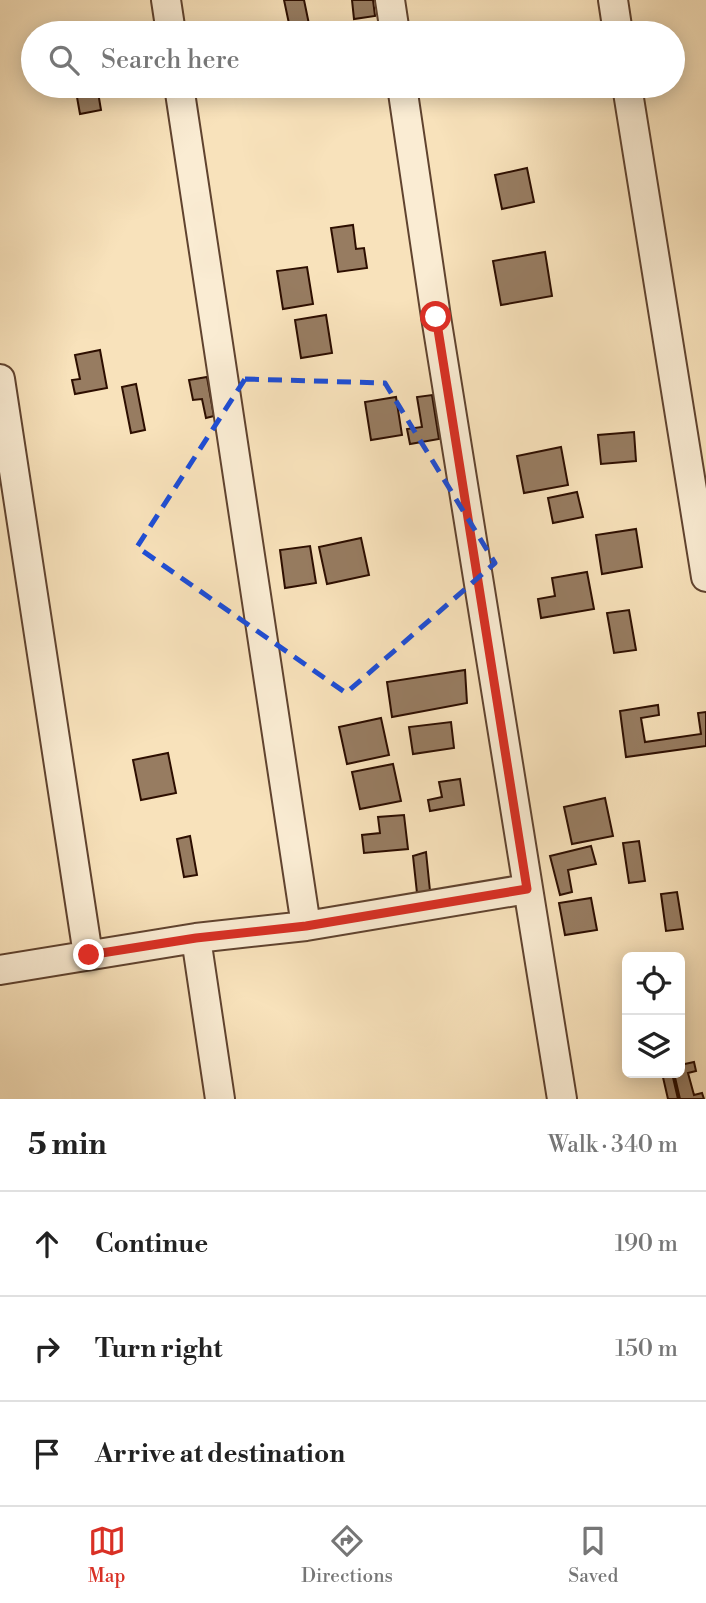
<!DOCTYPE html>
<html lang="en">
<head>
<meta charset="utf-8">
<style>
  :root { --surface:#fff; --page:#f6f6f6; --text:#222; --muted:#767676; --line:#e0e0e0; --accent:#d93025 }
  body { margin:0; font-family:"Libre Bodoni",serif; background:var(--page); color:var(--text) }
  .controls { position:absolute; right:21px; bottom:21px; display:grid; overflow:hidden; border-radius:10px; box-shadow:0 4px 18px #0003 }
  .controls button { width:63px; height:63px; display:grid; place-items:center; padding:0; border:0; border-bottom:2px solid var(--line); background:var(--surface); color:var(--text); font:35px sans-serif }
  .stop { position:absolute; width:21px; height:21px; margin:-16px; border:5px solid #d93025; border-radius:50%; background:#fff }
  .stop.end { background:#d93025; border-color:#fff; box-shadow:0 2px 7px #0008 }
  .list { margin:0; padding:0; list-style:none }
  h2 { display:flex; justify-content:space-between; align-items:center; height:91px; margin:0; padding:0 28px; font-size:30px }
  h2 small { font-size:23px; font-weight:400; color:var(--muted) }
  .list li { display:grid; grid-template-columns:46px 1fr auto; gap:21px; align-items:center; box-sizing:border-box; height:105px; padding:0 28px; border-top:2px solid var(--line) }
  .list b { display:block; font-size:26px; white-space:nowrap }
  .list em { font-size:23px; font-style:normal; color:var(--muted) }
  .icon { flex:none; width:38px; height:38px; fill:none; stroke:currentColor; stroke-width:2; stroke-linecap:round; stroke-linejoin:round }
  .map { position:relative; flex:none; width:706px; height:1099px; overflow:hidden }
  .search { position:absolute; background:var(--surface); box-shadow:0 4px 18px #0003; left:21px; right:21px; top:21px; height:77px; display:flex; align-items:center; gap:18px; box-sizing:border-box; padding:0 24px; border-radius:38px; color:var(--muted); font-size:26px }
  .sheet { height:406px; background:var(--surface) }
  nav { display:flex; justify-content:space-around; align-items:center; box-sizing:border-box; height:98px; border-top:2px solid var(--line); background:var(--surface); font-size:19px; color:var(--muted) }
  nav a { display:grid; justify-items:center; gap:4px }
  nav .on { color:var(--accent) }
  .map>svg:first-child { display:block }
  .building { fill:#977c61; stroke:#2d0e00; stroke-width:2 }
  .lines { fill:none; stroke-linecap:round; stroke-linejoin:round }
  .minor-casing { stroke:#60432f; stroke-width:32 }
  .minor { stroke:#faecd3; stroke-width:28 }
  .route { stroke:#d93025; stroke-width:9 }
  .marked { fill:none; stroke:#1d4ed8; stroke-width:5; stroke-dasharray:14 9; stroke-linejoin:round }
</style>
</head>
<body>
<div class="map">
<svg width="706" height="1099" viewBox="0 0 706 1099">
  <rect width="100%" height="100%" fill="#f8e2bb"/>
  <filter id="stains"><feTurbulence type="fractalNoise" baseFrequency=".00286" numOctaves="4"/><feColorMatrix values="0 0 0 0 .2 0 0 0 0 .09 0 0 0 0 .02 0 0 0 .5 -.17"/></filter>
  <radialGradient id="worn" r=".72"><stop offset=".6" stop-color="#630" stop-opacity="0"/><stop offset="1" stop-color="#630" stop-opacity=".3"/></radialGradient>
  <path class="building" d="M284,0H304L310,29L291,33Z
    M352,0H373L375,16L354,19Z
    M75,86H97L101,110L80,114Z
    M527,168L534,202L502,209L495,175Z
    M353,225L356,249L364,248L367,268L338,272L331,228Z
    M545,252L552,296L501,305L493,261Z
    M307,267L313,304L283,309L277,271Z
    M326,315L332,353L301,358L295,320Z
    M100,350L107,388L75,394L72,380L80,379L75,355Z
    M207,377L214,416L206,418L202,399L193,400L189,380Z
    M136,384L145,430L131,433L122,387Z
    M432,395L439,439L410,444L407,429L422,427L417,397Z
    M396,397L402,435L371,440L365,402Z
    M634,432L636,461L601,464L598,435Z
    M561,447L568,485L524,493L517,456Z
    M577,492L583,517L553,523L548,498Z
    M636,529L642,567L602,574L596,535Z
    M361,538L369,575L327,584L319,547Z
    M310,546L316,583L285,588L280,550Z
    M587,572L594,609L541,618L538,599L555,596L552,578Z
    M629,610L636,650L614,653L607,613Z
    M465,670L467,703L392,717L387,682Z
    M658,705L659,715L641,718L645,742L701,734L698,713L706,712V746L626,757L620,711Z
    M381,718L389,755L347,764L339,727Z
    M451,722L454,748L413,754L409,727Z
    M168,753L176,793L141,800L133,760Z
    M393,764L401,801L360,809L352,772Z
    M460,779L464,805L430,811L428,800L442,797L439,782Z
    M605,798L613,836L572,844L564,807Z
    M404,815L408,849L364,853L362,835L380,833L378,817Z
    M190,836L197,875L184,877L177,839Z
    M639,841L645,881L629,883L623,843Z
    M591,846L596,864L568,870L572,892L560,895L550,856Z
    M426,852L430,891L417,893L413,856Z
    M677,892L683,929L666,931L661,894Z
    M591,898L597,930L565,935L559,903Z
    M694,1062L696,1071L688,1073L694,1095L702,1093L704,1099H680L674,1073H680V1065Z
    M662,1073H672L678,1099H668Z"/>
  <g class="lines">
    <defs>
      <path id="minor" d="M166,0L171,33
        M390,0L395,33
        M613,0L618,33
        M179,86L306,926
        M402,86L436,317L562,1099
        M627,86L706,577
        M0,379L88,955
        M196,938L220,1099
        M0,970L196,938L306,926L527,889"/>
    </defs>
    <use href="#minor" class="minor-casing"/>
    <use href="#minor" class="minor"/>
  </g>
  <g class="lines">
    <path class="route" d="M89,955L196,938L306,926L527,889L436,317"/>
  </g>
  <path class="marked" d="M245,379L385,383L495,563L346,693L137,547Z"/>
  <rect width="100%" height="100%" filter="url(#stains)"/>
  <rect width="100%" height="100%" fill="url(#worn)"/>
</svg>
<div class="controls">
<button><svg class="icon" aria-label="locate" viewBox="0 0 24 24"><circle cx="12" cy="12" r="6"/><path d="M12 2v4M12 18v4M2 12h4M18 12h4"/></svg></button>
<button><svg class="icon" aria-label="layers" viewBox="0 0 24 24"><path d="M12 4l9 5-9 5-9-5zM3 14l9 5 9-5"/></svg></button>
</div>
<div class="stop" style="left:436px;top:317px"></div>
<div class="stop end" style="left:89px;top:955px"></div>
<div class="search"><svg class="icon" aria-label="search" viewBox="0 0 24 24"><circle cx="10" cy="10" r="6"/><path d="M15 15l6 6"/></svg>Search here</div>
</div>
<section class="sheet">
<h2>5 min<small>Walk · 340 m</small></h2>
<ul class="list">
<li><svg class="icon" aria-label="ahead" viewBox="0 0 24 24"><path d="M12 20V5M6 11l6-6 6 6"/></svg><div><b>Continue</b></div><em>190 m</em></li>
<li><svg class="icon" aria-label="right" viewBox="0 0 24 24"><path d="M7 20v-9h11M14 6l5 5-5 5"/></svg><div><b>Turn right</b></div><em>150 m</em></li>
<li><svg class="icon" aria-label="arrive" viewBox="0 0 24 24"><path d="M6 21V4h12l-3 4 3 4H6"/></svg><div><b>Arrive at destination</b></div></li>
</ul>
</section>
<nav>
<a class="on"><svg class="icon" aria-label="map" viewBox="0 0 24 24"><path d="M3 6l6-2 6 2 6-2v14l-6 2-6-2-6 2zM9 4v14M15 6v14"/></svg>Map</a>
<a><svg class="icon" aria-label="directions" viewBox="0 0 24 24"><path d="M12 3l9 9-9 9-9-9zM9 14v-3h6M13 9l2 2-2 2"/></svg>Directions</a>
<a><svg class="icon" aria-label="saved" viewBox="0 0 24 24"><path d="M7 4h10v16l-5-4-5 4z"/></svg>Saved</a>
</nav>
</body>
</html>
